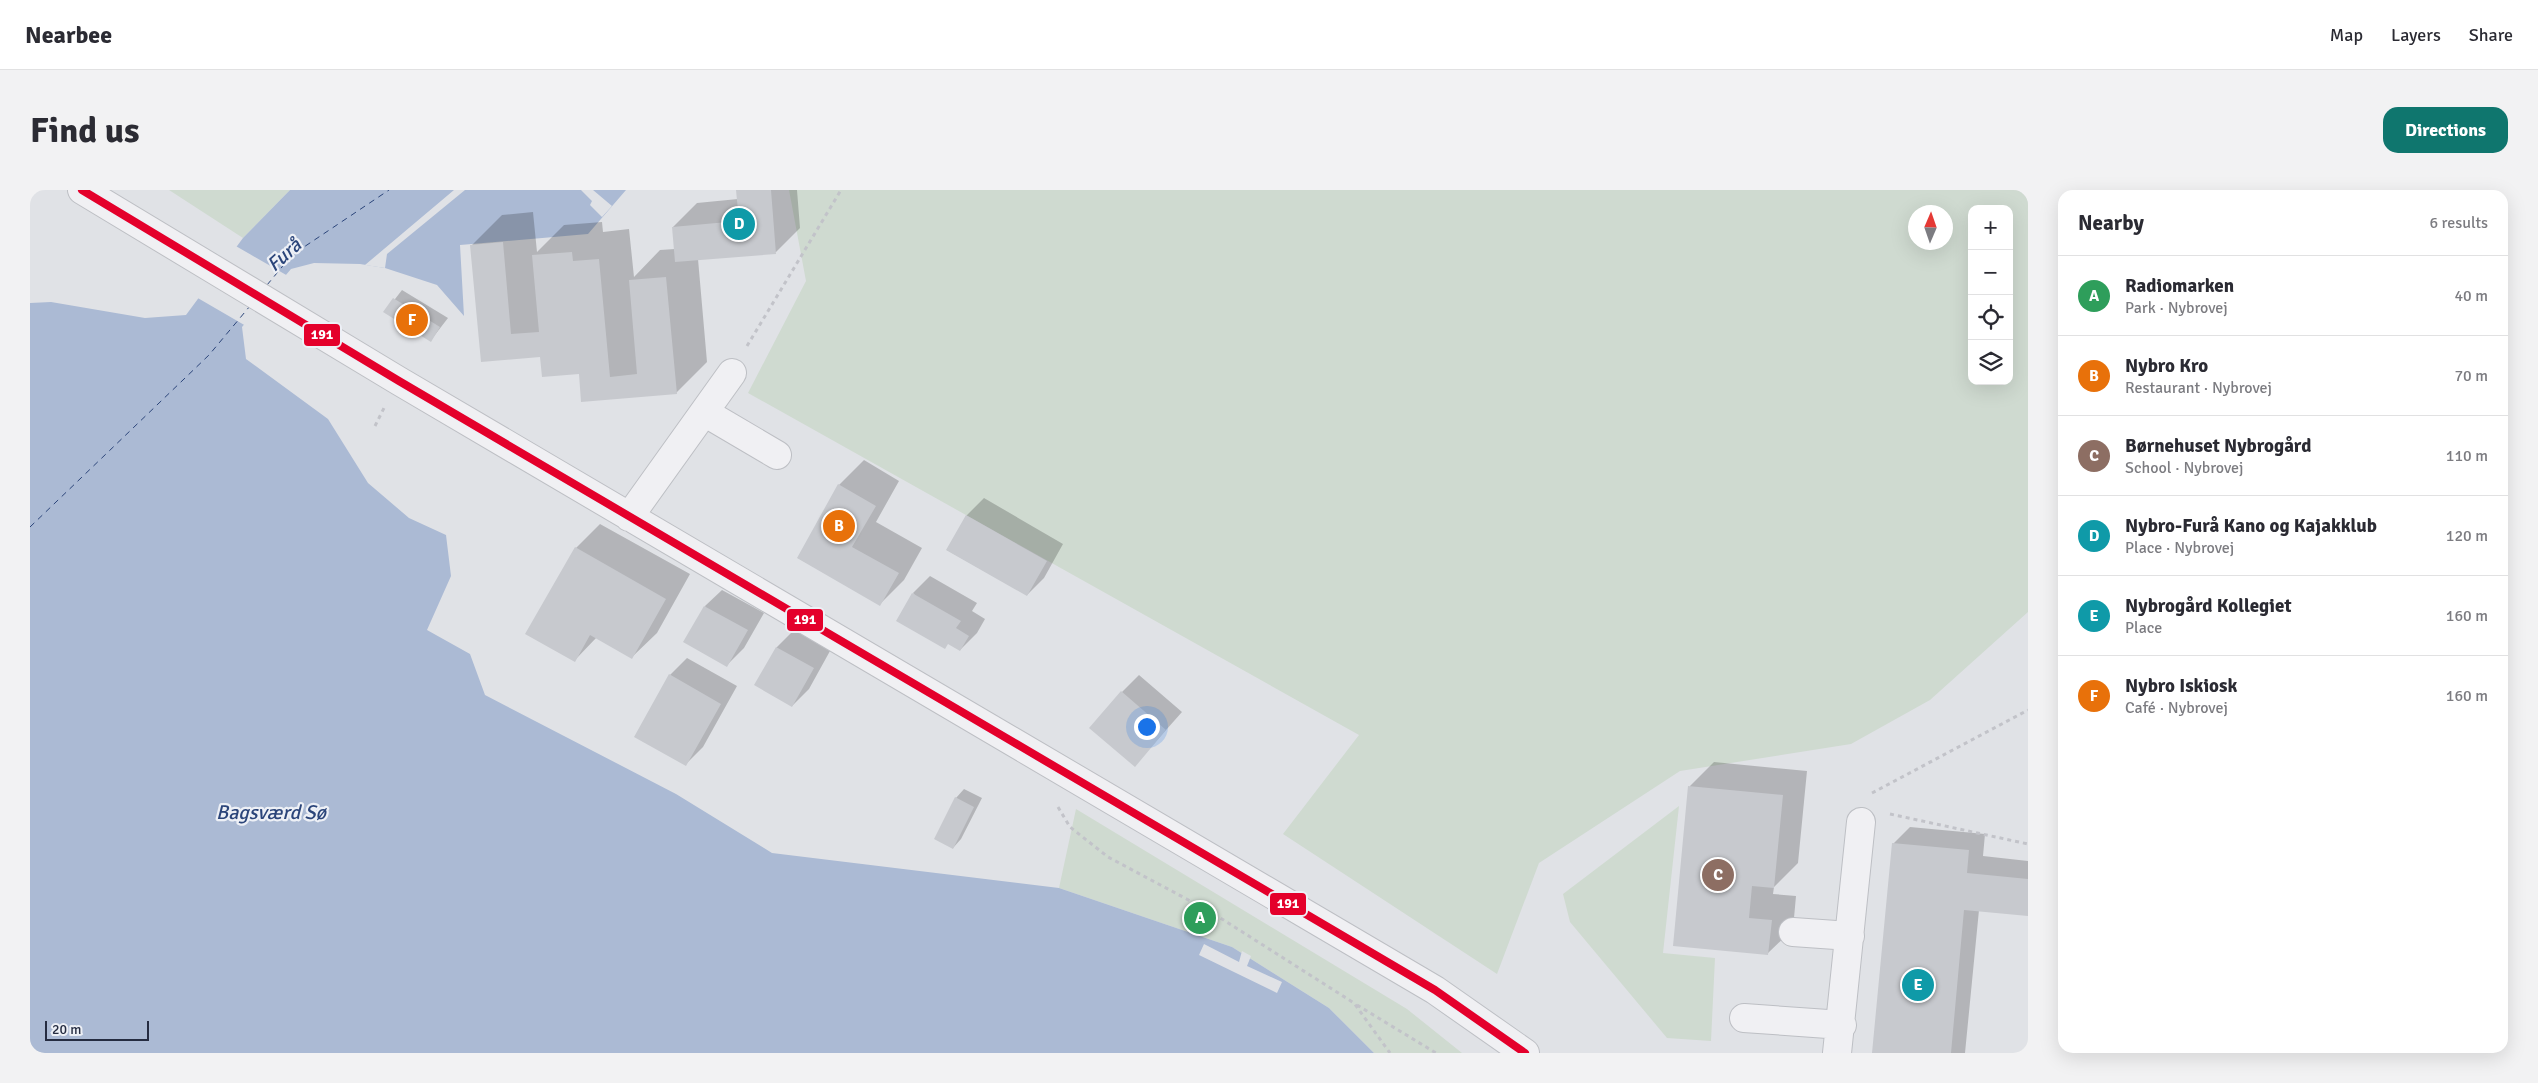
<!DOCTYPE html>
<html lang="en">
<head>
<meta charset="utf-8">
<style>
  :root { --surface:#fff; --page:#f2f2f3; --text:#2b2b33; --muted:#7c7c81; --line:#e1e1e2; --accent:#0f766e }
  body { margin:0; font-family:Signika,sans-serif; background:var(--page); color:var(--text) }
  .controls { position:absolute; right:15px; top:15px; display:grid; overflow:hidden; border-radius:10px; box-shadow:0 5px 20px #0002 }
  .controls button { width:45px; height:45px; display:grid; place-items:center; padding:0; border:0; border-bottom:1px solid var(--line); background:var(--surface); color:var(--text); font:25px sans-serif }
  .compass { position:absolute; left:1878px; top:15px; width:45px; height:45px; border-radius:50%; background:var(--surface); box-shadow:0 5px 20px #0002; rotate:2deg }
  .scale { position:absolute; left:15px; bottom:12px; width:104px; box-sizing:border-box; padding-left:5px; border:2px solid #252c41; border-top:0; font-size:14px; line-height:18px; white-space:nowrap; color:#252c41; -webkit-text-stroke:4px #edf0f6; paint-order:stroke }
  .you { position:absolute; left:1116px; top:536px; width:18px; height:18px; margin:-12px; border:4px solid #fff; border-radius:50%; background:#1a73e8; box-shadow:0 0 0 8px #1a73e833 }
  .badge { display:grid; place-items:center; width:32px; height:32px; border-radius:50%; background:var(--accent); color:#fff; font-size:16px; font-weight:700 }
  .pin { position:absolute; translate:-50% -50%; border:2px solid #fff; box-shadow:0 1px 5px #0006 }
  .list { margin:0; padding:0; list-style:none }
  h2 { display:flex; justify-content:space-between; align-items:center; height:65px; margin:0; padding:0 20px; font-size:21px }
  h2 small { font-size:16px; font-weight:400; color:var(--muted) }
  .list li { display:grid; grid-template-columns:32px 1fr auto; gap:15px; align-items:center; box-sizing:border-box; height:80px; padding:0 20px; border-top:1px solid var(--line) }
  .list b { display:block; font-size:19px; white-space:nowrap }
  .list p { margin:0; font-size:16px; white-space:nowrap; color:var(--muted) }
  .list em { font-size:16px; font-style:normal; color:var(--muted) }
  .icon { flex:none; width:28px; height:28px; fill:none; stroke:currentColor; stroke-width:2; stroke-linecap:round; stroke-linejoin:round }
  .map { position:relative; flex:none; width:1998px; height:863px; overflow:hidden; border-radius:15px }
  header { display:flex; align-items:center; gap:30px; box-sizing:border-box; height:70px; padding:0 25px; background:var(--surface); border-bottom:1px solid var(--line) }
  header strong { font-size:24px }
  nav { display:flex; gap:28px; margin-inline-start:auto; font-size:18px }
  .intro { display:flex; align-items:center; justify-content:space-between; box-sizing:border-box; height:120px; padding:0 30px }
  h1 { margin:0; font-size:35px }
  .button { padding:12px 22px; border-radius:15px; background:var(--accent); color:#fff; font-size:18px; font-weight:700 }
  main { display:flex; gap:30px; padding:0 30px }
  aside { flex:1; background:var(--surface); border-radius:15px; box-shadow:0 5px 20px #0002 }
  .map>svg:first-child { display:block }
  .green { fill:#cfdad0; fill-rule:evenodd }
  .water { fill:#abbad4 }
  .pier { fill:#e0e2e6 }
  .shadow { fill:#0003 }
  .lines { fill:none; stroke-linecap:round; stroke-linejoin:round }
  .ferry { stroke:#2b457a; stroke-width:1; stroke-dasharray:6 5; stroke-linecap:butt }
  .building { fill:#c7c9ce }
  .minor-casing { stroke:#bdbfc4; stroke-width:30 }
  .path { stroke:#c2c3c9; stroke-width:3; stroke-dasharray:4 4; stroke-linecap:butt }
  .minor { stroke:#f0f0f3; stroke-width:28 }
  .bus-1-casing { stroke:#edf0f6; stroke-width:11 }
  .bus-1 { stroke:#e4002b; stroke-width:8 }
  .labels { text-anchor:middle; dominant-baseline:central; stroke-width:4.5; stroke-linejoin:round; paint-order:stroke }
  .water-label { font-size:20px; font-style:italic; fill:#2b457a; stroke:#edf0f6 }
  .line-badge { stroke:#edf0f6; stroke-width:2 }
  .badge-label { font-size:14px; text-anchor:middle; font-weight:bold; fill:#fff }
</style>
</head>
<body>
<header>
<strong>Nearbee</strong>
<nav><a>Map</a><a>Layers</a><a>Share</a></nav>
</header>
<div class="intro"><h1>Find us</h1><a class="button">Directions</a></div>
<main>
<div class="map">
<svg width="1998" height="863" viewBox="0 0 1998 863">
  <rect width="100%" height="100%" fill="#e0e2e6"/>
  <path class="green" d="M139,0H260L213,48Z
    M759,0H1998V422L1900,510L1821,554L1650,581L1509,673L1467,784L1253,644L1329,545L718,203L776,91ZM1942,19H1979V191H1942ZM1916,22V52H1886V22Z
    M1649,616L1633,763L1685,768L1681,851L1637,848L1540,732L1533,704Z
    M1046,619L1377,819L1432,863H1344L1299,818L1202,757L1029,698Z"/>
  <path class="water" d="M260,0H596L558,44L430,55L434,126L407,95L355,78L330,74L284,73L261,79L212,137L216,169L298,229L338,293L379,328L416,345L421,386L397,440L440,464L455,505L646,604L742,663L1029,698L1202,757L1299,818L1344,863H0V113L21,112L115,128L156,125L213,48Z"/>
  <path class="pier" d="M424,0H435L357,64L355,78L335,75Z
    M551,0H563L582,16L572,27L560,15L562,11Z
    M204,55L258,86L216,136L166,107Z
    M1174,754L1209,772L1212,761L1221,766L1217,776L1252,792L1247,803L1169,765Z"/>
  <path class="shadow" d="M708,0H767L770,38L746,62L668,69L677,172L646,203L550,182L511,166L452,171L441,56L472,25L503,22L507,62L534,35L572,32L573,42L599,39L604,87L630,60L645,59L643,37L667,13L708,9Z
    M372,100L418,128L401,150L355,122Z
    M834,270L869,291L846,332L892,358L874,390L850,414L768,368L809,295Z
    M954,308L1033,354L1014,388L997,405L917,360L937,325Z
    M570,334L660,384L627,443L602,467L567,447L545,470L546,358Z
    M900,386L947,413L942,421L955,429L947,443L930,460L883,403Z
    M692,400L734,423L714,458L697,475L675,416Z
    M764,440L800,461L779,499L762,516L726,495L747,457Z
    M657,468L707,496L673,557L656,574L640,485Z
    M1109,485L1152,522L1105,575L1092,502Z
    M1684,572L1777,581L1768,673L1744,697L1743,704L1766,706L1763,739L1738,763L1644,754L1660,596Z
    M934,599L952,608L931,649L923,658L926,608Z
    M1880,637L1955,644L1953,666L1998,671V725L1949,720L1935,863H1843L1863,654Z"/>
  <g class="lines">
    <path class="ferry" d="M237,95L262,65L359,0
      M0,337L179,165L220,116"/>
  </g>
  <path class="building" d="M706,0H741L746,64L645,72L642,37L709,31Z
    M473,52L481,144L509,142L502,65L542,62L543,71L569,69L580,187L607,184L599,90L636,87L647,204L551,212L549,184L512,187L510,167L451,172L440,55Z
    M363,108L410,137L401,152L353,122Z
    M808,294L846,316L822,357L869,383L850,416L767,368Z
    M936,325L1017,371L997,406L916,360Z
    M545,357L636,409L602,469L560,445L545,472L495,444Z
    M882,403L931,431L926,438L939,446L930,461L918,454L915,459L866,431Z
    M674,416L718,440L697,477L653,452Z
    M746,457L784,478L762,517L724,495Z
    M639,484L691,514L656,576L604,547Z
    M1091,501L1136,540L1105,577L1059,538Z
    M1658,596L1753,605L1744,698L1722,696L1719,728L1742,730L1738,765L1643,756Z
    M925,607L944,617L923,659L904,649Z
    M1862,653L1939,660L1937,683L1998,689V726L1934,720L1921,863H1842Z"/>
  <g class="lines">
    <defs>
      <path id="minor" d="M52,0L369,191L1405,800L1495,863
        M674,222L747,265
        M599,327L702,183
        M1763,742L1820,746
        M1714,828L1812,835
        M1807,863L1831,632"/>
    </defs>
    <use href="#minor" class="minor-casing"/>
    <path class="path" d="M717,156L811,0
      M345,236L354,218
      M1842,603L1998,520
      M1028,617L1040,637L1078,667L1181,722L1324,813L1360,863
      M1860,624L1998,654
      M1327,815L1406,863"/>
    <use href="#minor" class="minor"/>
    <defs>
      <path id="bus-1" d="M52,0L369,191L1405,800L1495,863"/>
    </defs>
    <use href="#bus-1" class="bus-1-casing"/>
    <use href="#bus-1" class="bus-1"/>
  </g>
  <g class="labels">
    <g class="water-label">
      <text transform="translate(254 65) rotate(-42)">Furå</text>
      <text x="241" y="622">Bagsværd Sø</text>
    </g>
  </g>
  <g class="line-badge">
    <rect x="273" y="133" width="38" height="24" rx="5" fill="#e4002b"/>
    <rect x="756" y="418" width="38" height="24" rx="5" fill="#e4002b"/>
    <rect x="1239" y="702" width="38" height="24" rx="5" fill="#e4002b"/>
  </g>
  <g class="badge-label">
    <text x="292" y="149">191</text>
    <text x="775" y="434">191</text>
    <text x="1258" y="718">191</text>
  </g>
</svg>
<div class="controls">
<button>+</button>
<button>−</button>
<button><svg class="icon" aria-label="locate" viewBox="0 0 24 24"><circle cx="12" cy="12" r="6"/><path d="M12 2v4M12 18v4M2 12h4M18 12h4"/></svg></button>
<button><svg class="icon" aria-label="layers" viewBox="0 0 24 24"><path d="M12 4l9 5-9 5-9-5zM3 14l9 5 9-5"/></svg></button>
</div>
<svg class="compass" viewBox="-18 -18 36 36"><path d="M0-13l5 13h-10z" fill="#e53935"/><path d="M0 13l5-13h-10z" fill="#7c7c81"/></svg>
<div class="scale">20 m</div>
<div class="you"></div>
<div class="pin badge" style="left:1170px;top:728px;background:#2e9e5b">A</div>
<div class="pin badge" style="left:809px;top:336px;background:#e8710a">B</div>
<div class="pin badge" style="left:1688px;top:685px;background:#8d6e63">C</div>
<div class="pin badge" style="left:709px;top:34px;background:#0f9aa8">D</div>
<div class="pin badge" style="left:1888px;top:795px;background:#0f9aa8">E</div>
<div class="pin badge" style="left:382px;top:130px;background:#e8710a">F</div>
</div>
<aside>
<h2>Nearby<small>6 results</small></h2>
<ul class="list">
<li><span class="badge" style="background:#2e9e5b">A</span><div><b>Radiomarken</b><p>Park · Nybrovej</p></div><em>40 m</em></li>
<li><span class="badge" style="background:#e8710a">B</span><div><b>Nybro Kro</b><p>Restaurant · Nybrovej</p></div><em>70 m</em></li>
<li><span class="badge" style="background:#8d6e63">C</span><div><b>Børnehuset Nybrogård</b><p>School · Nybrovej</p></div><em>110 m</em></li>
<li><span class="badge" style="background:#0f9aa8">D</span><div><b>Nybro-Furå Kano og Kajakklub</b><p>Place · Nybrovej</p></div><em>120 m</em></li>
<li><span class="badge" style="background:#0f9aa8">E</span><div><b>Nybrogård Kollegiet</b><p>Place</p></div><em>160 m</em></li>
<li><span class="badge" style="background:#e8710a">F</span><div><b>Nybro Iskiosk</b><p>Café · Nybrovej</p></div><em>160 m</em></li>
</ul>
</aside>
</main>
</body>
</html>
